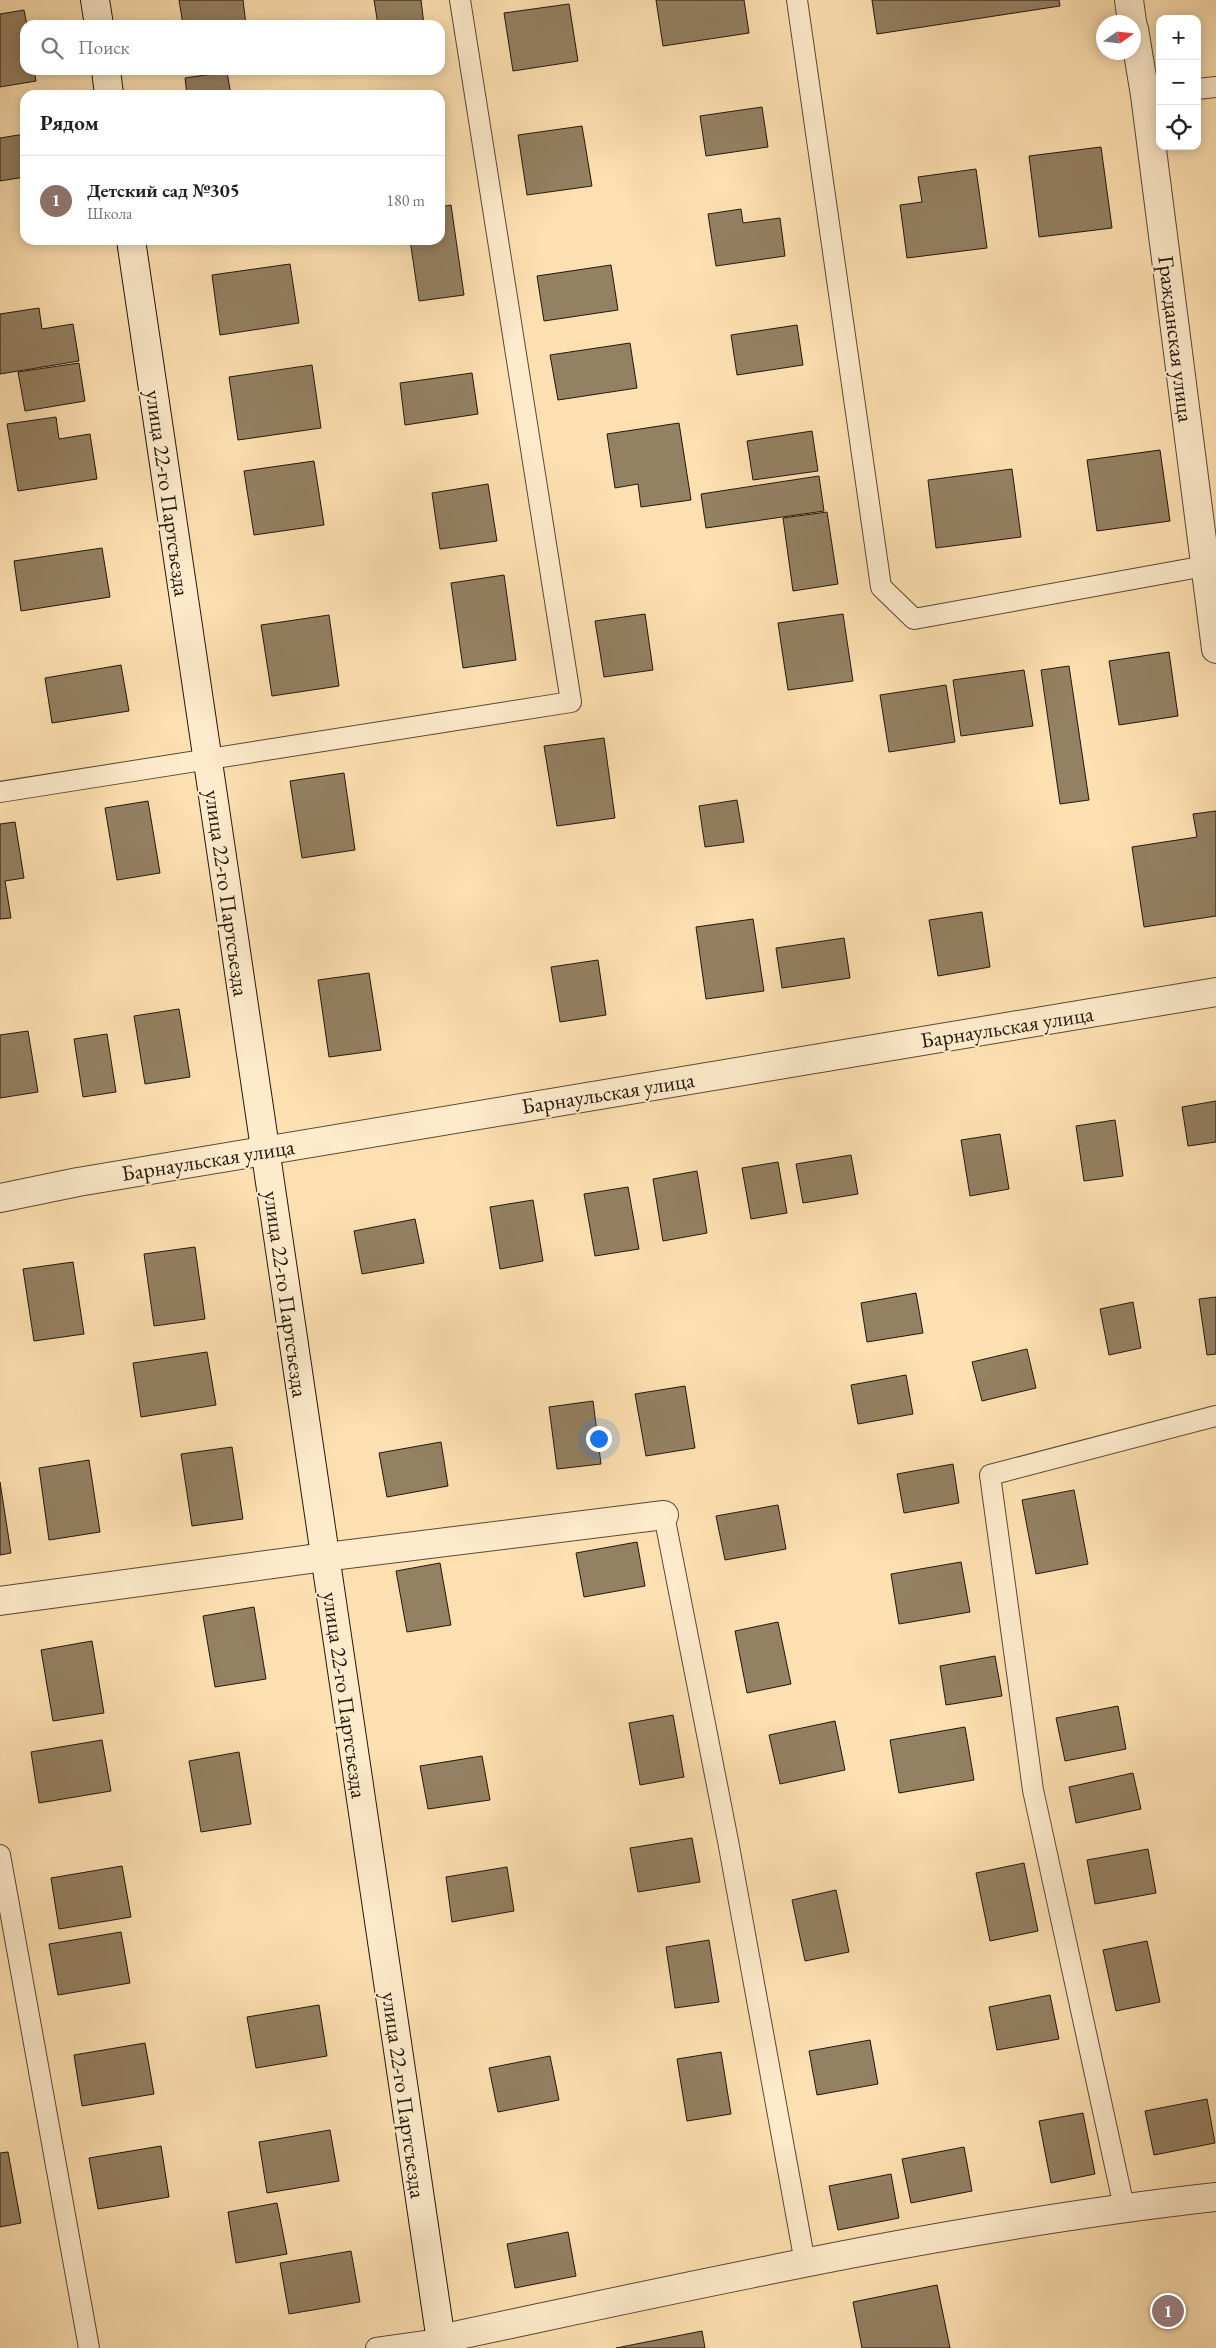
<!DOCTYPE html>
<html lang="ru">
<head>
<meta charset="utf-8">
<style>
  :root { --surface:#fff; --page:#f6f6f6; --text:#202124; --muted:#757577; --line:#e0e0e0; --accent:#2563eb }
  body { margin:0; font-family:"EB Garamond",serif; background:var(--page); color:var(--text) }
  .controls { position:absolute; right:15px; top:15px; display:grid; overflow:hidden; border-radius:10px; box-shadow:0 2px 12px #0003 }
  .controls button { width:45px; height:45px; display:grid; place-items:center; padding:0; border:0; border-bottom:1px solid var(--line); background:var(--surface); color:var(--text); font:25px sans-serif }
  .compass { position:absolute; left:1096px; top:15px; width:45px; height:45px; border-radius:50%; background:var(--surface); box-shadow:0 2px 12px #0003; rotate:76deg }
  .you { position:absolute; left:598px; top:1438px; width:18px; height:18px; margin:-12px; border:4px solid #fff; border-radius:50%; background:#1a73e8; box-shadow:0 0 0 8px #1a73e833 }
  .badge { display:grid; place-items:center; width:32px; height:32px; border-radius:50%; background:var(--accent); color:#fff; font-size:16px; font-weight:700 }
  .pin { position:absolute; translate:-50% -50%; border:2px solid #fff; box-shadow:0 1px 5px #0006 }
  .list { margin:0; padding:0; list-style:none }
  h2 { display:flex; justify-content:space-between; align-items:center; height:65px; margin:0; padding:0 20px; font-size:21px }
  h2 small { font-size:16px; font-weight:400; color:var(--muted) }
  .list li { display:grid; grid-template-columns:32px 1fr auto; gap:15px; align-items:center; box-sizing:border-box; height:90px; padding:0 20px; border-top:1px solid var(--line) }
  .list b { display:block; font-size:19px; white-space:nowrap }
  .list p { margin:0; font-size:16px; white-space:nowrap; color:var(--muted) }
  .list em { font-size:16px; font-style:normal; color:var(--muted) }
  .icon { flex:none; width:28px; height:28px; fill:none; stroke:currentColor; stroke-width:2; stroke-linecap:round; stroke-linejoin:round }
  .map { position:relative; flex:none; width:1216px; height:2348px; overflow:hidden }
  .search { position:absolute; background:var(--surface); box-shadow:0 2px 12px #0003; left:20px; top:20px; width:425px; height:55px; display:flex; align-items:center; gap:12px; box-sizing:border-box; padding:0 18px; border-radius:15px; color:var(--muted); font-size:19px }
  .panel { position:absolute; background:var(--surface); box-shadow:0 2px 12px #0003; left:20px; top:90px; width:425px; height:155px; border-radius:15px }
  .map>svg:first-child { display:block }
  .building { fill:#948062; stroke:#22170c }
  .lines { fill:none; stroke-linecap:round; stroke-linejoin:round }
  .lane-casing { stroke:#594935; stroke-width:22 }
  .street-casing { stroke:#594935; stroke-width:30 }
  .secondary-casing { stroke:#22170c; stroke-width:30 }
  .lane { stroke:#feebcc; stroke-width:20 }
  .street { stroke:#feebcc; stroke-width:28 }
  .secondary { stroke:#feebcc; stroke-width:28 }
  .labels { text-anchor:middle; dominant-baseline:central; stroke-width:4; stroke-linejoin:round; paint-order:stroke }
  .street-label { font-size:22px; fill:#22170c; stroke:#feebcc }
</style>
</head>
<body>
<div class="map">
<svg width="1216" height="2348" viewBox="0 0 1216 2348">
  <rect width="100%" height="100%" fill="#fde0b1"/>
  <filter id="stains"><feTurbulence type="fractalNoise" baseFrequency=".004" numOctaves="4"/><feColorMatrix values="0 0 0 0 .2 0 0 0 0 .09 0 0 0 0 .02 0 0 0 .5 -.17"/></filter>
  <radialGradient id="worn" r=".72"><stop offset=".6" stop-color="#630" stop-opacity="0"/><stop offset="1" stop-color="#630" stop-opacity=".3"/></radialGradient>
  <path class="building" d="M179,0H243L246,25H183Z
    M374,0H421L424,25H378Z
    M656,0H744L749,33L663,46Z
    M872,0H1059L1060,6L877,34Z
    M569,4L578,61L513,71L504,13Z
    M24,10L27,25H25V70H34L36,81L0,87V14Z
    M227,72L231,95H187L185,78Z
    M762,107L768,147L706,156L700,116Z
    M582,126L592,186L527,195L518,135Z
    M25,134V177L0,181V138Z
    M1101,147L1112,228L1039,237L1029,156Z
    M976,169L987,248L907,258L900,205L922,202L918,177Z
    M451,205L464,295L419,301L410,240H440V207Z
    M741,209L743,223L780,218L785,256L716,266L708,214Z
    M290,264L299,323L220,335L212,275Z
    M611,265L618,310L544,321L537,276Z
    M39,308L42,329L73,324L79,361L0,374V314Z
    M797,325L803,365L737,375L731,335Z
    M630,343L637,388L558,400L550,355Z
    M79,363L85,401L25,411L18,372Z
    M312,365L321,428L238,440L229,377Z
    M472,373L478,414L405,425L400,383Z
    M56,417L59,439L90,434L97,479L18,491L7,424Z
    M679,423L691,500L641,507L638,484L615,488L607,434Z
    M812,431L818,471L753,480L747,441Z
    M1160,450L1170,521L1097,531L1087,460Z
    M314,461L324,525L254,535L244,471Z
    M1012,469L1021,537L936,548L928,480Z
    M819,476L824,511L706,528L701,494Z
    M488,484L497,541L440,549L432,493Z
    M827,512L838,584L793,591L783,518Z
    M102,548L110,597L21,611L14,561Z
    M504,575L516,660L463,668L451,583Z
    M645,614L653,670L604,677L595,621Z
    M843,614L853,681L788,690L778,623Z
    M329,615L339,686L272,696L261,625Z
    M1169,652L1178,716L1119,725L1109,661Z
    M121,665L129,711L52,723L45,678Z
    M1069,666L1089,800L1060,804L1041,670Z
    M1024,670L1033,726L961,736L953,680Z
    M946,685L955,742L889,752L880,695Z
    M604,738L615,818L557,826L544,746Z
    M344,773L355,850L302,858L290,781Z
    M737,800L744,842L705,847L699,806Z
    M148,801L160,873L117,880L105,808Z
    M1216,811V916L1144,927L1132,847L1197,837L1193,814Z
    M15,822L24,878L5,881L11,918L0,919V824Z
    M982,912L990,967L938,976L929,920Z
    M753,919L764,991L706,999L696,927Z
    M844,938L850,978L782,988L776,948Z
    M598,960L606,1015L560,1022L551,967Z
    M369,973L381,1050L329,1057L318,980Z
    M179,1009L190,1077L145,1084L134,1016Z
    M28,1031L38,1092L0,1098V1035Z
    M107,1034L116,1092L83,1097L74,1039Z
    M1216,1101V1142L1188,1146L1182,1107Z
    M1115,1120L1123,1176L1084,1181L1076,1126Z
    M1000,1134L1009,1189L970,1196L961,1140Z
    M851,1155L858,1194L803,1203L796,1164Z
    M778,1162L787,1213L751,1219L742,1168Z
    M697,1171L707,1233L663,1241L653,1179Z
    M628,1187L639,1249L595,1256L584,1194Z
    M533,1200L543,1261L500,1269L490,1207Z
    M415,1219L424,1263L362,1274L354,1231Z
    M195,1247L205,1319L154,1326L144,1254Z
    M73,1262L84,1334L34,1341L23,1269Z
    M916,1293L923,1333L867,1342L861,1303Z
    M1216,1297V1354L1207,1355L1199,1299Z
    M1133,1302L1141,1348L1109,1355L1100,1309Z
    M1027,1349L1036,1388L982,1401L972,1362Z
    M207,1352L216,1405L141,1417L133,1363Z
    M906,1375L913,1414L858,1424L851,1385Z
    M685,1386L695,1448L646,1456L635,1394Z
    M593,1401L601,1464L557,1469L549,1407Z
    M441,1442L448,1486L387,1497L379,1453Z
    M232,1447L243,1519L192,1526L181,1454Z
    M89,1460L100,1532L49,1540L39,1468Z
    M953,1464L959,1503L904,1513L897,1474Z
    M0,1482L11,1553L0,1555Z
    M1074,1490L1088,1564L1036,1574L1022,1500Z
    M778,1505L786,1549L725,1560L716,1516Z
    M637,1542L645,1586L584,1597L576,1553Z
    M961,1562L970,1612L899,1624L891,1574Z
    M440,1563L451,1625L407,1632L396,1571Z
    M254,1607L266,1679L215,1687L203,1616Z
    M778,1622L791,1684L747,1693L735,1631Z
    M92,1641L104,1713L53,1721L41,1650Z
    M995,1656L1002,1696L946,1705L940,1666Z
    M1118,1706L1126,1749L1065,1761L1056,1718Z
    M673,1715L684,1777L640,1785L629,1723Z
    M835,1721L845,1770L780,1784L769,1735Z
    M965,1727L974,1780L899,1793L890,1740Z
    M102,1740L111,1791L39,1803L31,1752Z
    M239,1752L251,1824L201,1832L189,1761Z
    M482,1756L490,1800L428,1809L420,1766Z
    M1133,1773L1141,1809L1076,1823L1069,1787Z
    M692,1838L700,1882L638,1892L630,1848Z
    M1148,1849L1156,1893L1095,1904L1087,1860Z
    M1024,1863L1038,1931L990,1941L976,1873Z
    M122,1866L131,1917L59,1929L51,1878Z
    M507,1867L514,1911L452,1922L446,1877Z
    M836,1890L849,1952L805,1961L792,1900Z
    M121,1932L130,1983L58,1995L49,1944Z
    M709,1940L719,2002L675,2008L666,1947Z
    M1147,1941L1160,2002L1116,2011L1103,1950Z
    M1050,1995L1059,2039L997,2050L989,2007Z
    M319,2005L327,2056L256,2068L247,2017Z
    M870,2040L878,2084L817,2095L809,2051Z
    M145,2043L154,2094L82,2106L74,2055Z
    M721,2052L731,2114L687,2121L677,2059Z
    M550,2056L559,2100L498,2112L489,2068Z
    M1207,2099L1215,2143L1154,2155L1145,2111Z
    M1083,2113L1095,2174L1051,2183L1039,2121Z
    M330,2130L339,2181L267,2193L259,2142Z
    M161,2146L169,2197L98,2209L89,2158Z
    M964,2147L972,2191L911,2203L902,2159Z
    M8,2152L21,2223L0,2227V2153Z
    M891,2174L899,2218L838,2230L829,2186Z
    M277,2203L287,2254L236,2263L228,2212Z
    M568,2232L576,2276L515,2288L507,2244Z
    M351,2251L360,2302L289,2314L280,2263Z
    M937,2285L950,2348H862L853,2302Z
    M702,2331L705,2348H616Z"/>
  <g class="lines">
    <defs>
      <path id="lane" d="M797,0L881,587L914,619L1205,566
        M1197,89L1216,87
        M0,792L571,702L460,0
        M664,1515L728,1841L805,2263
        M0,1855L89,2348
        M1124,2207L1033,1790L990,1475L1216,1416
        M376,2348L440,2339"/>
      <path id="street" d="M1129,0L1132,22
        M1134,29L1145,95L1216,649
        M0,1198L78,1182L1216,992
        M0,1601L325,1557L664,1515
        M440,2339C696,2285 955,2226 1216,2197"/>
      <path id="secondary" d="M95,0L99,25
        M106,70L109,95
        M131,240L442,2348"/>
    </defs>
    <use href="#lane" class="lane-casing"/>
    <use href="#street" class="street-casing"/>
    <use href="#secondary" class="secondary-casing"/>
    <use href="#lane" class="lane"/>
    <use href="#street" class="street"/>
    <use href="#secondary" class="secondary"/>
  </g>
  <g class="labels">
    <g class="street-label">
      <text transform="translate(1176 339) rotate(83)">Гражданская улица</text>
      <text transform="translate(168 493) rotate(82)">улица 22-го Партсъезда</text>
      <text transform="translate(227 893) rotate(82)">улица 22-го Партсъезда</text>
      <text transform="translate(1007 1027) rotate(-9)">Барнаульская улица</text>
      <text transform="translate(608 1093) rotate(-9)">Барнаульская улица</text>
      <text transform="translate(208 1160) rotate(-9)">Барнаульская улица</text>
      <text transform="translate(286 1294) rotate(82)">улица 22-го Партсъезда</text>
      <text transform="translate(345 1695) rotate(82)">улица 22-го Партсъезда</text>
      <text transform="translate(404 2095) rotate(82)">улица 22-го Партсъезда</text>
    </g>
  </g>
  <rect width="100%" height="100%" filter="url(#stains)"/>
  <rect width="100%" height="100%" fill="url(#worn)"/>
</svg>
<div class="controls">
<button>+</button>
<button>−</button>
<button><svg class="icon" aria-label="locate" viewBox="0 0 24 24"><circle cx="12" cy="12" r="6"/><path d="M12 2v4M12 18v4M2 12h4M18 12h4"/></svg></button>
</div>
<svg class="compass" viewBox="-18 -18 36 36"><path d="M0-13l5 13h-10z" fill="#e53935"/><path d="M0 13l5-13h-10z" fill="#757577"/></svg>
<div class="you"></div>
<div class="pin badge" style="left:1168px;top:2311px;background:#8d6e63">1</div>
<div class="search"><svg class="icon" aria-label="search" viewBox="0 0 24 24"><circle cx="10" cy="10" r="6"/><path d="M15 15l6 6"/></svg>Поиск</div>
<section class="panel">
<h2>Рядом<small></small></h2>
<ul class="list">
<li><span class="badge" style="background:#8d6e63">1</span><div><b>Детский сад №305</b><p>Школа</p></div><em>180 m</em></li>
</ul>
</section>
</div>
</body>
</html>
